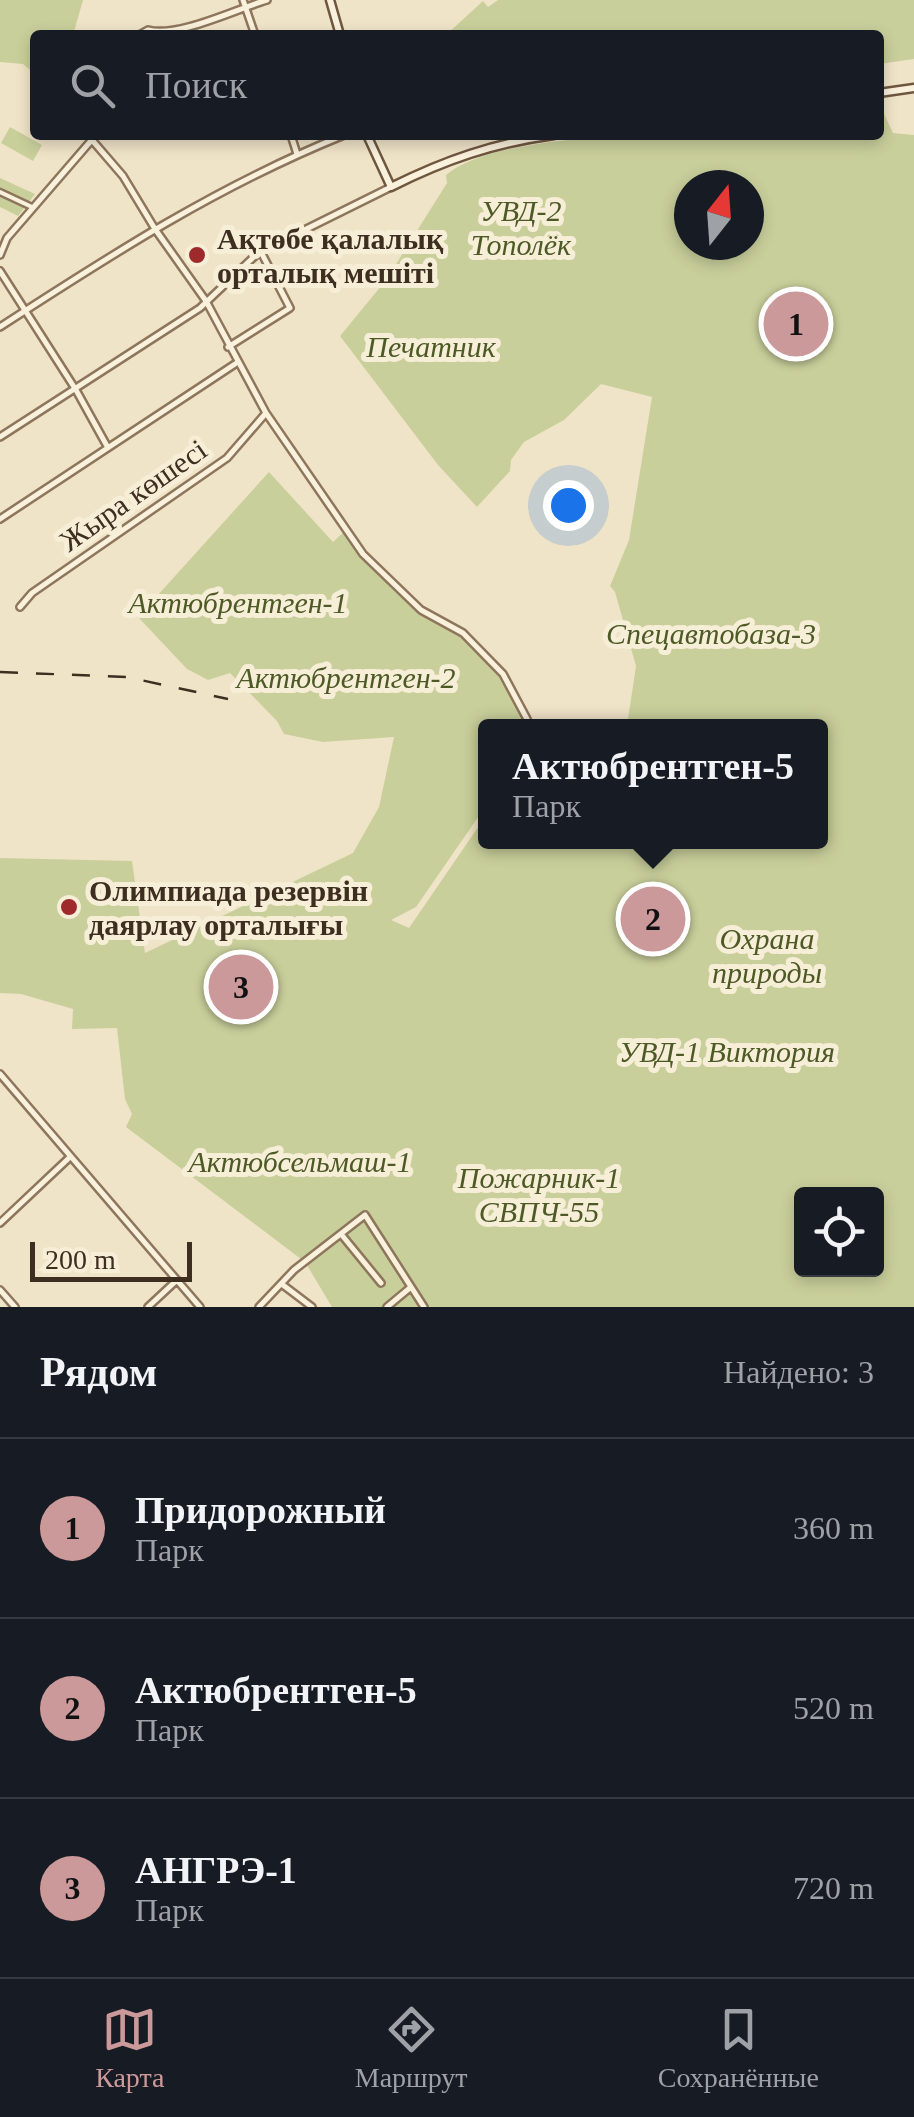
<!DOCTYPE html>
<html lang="ru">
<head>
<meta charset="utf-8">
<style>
  :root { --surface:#171b24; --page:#20242c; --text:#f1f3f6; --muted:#9ea1a6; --line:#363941; --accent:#cc999b }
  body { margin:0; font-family:Georgia,serif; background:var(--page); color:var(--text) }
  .controls { position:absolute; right:30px; bottom:30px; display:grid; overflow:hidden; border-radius:10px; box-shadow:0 5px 15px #0003 }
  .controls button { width:90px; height:90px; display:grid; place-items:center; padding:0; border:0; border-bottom:2px solid var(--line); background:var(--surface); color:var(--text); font:50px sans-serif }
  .compass { position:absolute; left:674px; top:170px; width:90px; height:90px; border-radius:50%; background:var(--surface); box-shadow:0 5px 15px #0003; rotate:17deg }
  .scale { position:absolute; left:30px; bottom:25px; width:162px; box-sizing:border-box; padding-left:10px; border:5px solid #3d2e20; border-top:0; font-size:28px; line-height:35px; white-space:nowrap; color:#3d2e20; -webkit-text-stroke:8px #f7eed8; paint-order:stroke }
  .you { position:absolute; left:568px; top:505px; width:35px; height:35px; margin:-25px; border:8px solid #fff; border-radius:50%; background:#1a73e8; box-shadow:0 0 0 15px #1a73e833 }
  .badge { display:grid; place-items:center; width:65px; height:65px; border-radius:50%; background:var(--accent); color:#111; font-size:32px; font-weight:700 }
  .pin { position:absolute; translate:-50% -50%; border:5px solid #fff; box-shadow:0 2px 10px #0006 }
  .popup { position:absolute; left:478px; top:719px; width:350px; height:130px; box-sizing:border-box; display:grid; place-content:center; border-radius:10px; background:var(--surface); filter:drop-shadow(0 2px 8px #0005); font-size:32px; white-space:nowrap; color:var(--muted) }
  .popup b { font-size:38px; color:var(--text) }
  .popup::after { content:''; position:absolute; left:50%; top:100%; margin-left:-20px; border:20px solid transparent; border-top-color:var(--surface) }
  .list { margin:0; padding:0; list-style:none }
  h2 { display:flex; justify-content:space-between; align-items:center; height:130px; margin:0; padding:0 40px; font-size:42px }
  h2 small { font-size:32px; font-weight:400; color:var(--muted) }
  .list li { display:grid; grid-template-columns:65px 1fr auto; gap:30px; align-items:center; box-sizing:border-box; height:180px; padding:0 40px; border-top:2px solid var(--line) }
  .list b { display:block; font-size:38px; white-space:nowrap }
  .list p { margin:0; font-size:32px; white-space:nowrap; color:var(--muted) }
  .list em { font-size:32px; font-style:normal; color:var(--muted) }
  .icon { flex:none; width:55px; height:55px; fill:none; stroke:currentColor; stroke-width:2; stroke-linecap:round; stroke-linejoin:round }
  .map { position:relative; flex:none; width:914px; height:1307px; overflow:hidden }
  .search { position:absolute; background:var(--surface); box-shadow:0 5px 15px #0003; left:30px; right:30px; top:30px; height:110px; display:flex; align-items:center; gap:25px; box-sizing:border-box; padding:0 35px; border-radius:10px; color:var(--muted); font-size:38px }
  .sheet { height:670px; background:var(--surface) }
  nav { display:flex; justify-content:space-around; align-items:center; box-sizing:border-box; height:140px; border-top:2px solid var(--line); background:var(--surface); font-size:28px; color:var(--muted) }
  nav a { display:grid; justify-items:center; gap:5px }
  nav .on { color:var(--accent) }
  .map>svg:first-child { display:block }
  .green { fill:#c9cf9b; fill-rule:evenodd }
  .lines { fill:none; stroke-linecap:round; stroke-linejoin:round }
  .pedestrian-casing { stroke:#8d765c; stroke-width:9 }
  .minor-casing { stroke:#8d765c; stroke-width:10 }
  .tertiary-casing { stroke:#8d765c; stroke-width:10 }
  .secondary-casing { stroke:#6f573f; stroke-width:11 }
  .pedestrian { stroke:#faf1dc; stroke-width:4 }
  .minor { stroke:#faf1dc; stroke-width:5 }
  .tertiary { stroke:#faf1dc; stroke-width:5 }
  .secondary { stroke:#faf1dc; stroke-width:6 }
  .rail { stroke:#3d2e20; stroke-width:2.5; stroke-dasharray:18 18; stroke-linecap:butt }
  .poi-dot { fill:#9e2a2b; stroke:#f7eed8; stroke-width:4 }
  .labels { text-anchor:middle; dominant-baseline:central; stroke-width:10; stroke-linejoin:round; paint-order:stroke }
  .park-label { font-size:30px; font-style:italic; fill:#4d5a26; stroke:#f7eed8 }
  .poi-label { font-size:30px; font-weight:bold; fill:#3d2e20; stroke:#f7eed8; text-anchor:start }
  .street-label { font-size:30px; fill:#3d2e20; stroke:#f7eed8 }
</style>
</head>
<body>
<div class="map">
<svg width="914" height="1307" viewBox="0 0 914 1307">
  <rect width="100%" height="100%" fill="#f0e4c8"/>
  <path class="green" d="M0,0H83L73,35H35V74L23,64L0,62Z
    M498,0H914V59L879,64V35H446L483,1L488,7Z
    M879,103L893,133L914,135V1307H332L305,1262L126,1127L132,1114L125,1099L117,1028L72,1029L73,1009L21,994L0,993V858L132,861L145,953L353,853L379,807L394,737L323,742L284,734L277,721L230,673L208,680L187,669L138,617L269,472L333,542L346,530L363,554L419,608L459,635L488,662L534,726H486L485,814L483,810L416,907L391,920L409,928L485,817L486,842H820V726H627L636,666L615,592L610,586L629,540L652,397L601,384L564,420L524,442L511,460L510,471L477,507L438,465L340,336L386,280L447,183L446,175C509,120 789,135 879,135ZM689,185H749V245H689ZM802,1194H876V1270H802Z
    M10,127L42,145L33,161L1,143Z
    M0,178L35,194L18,216L0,207Z"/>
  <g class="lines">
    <defs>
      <path id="pedestrian" d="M0,192L32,207"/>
      <path id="minor" d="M243,0L255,35
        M139,35L148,30C178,38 236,9 267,0
        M291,135L297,154
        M92,140L123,176L155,229L206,301L266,413L363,554L421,610L463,633L503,674L527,719
        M0,255L7,238L96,135
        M0,271L76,390L107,446
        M228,347L290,308L261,252
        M0,519L235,364
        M20,607L32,593L227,458L266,413
        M0,1074L200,1307
        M0,1223L69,1158
        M341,1234L381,1283
        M283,1285L312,1307
        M0,1290L15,1307
        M148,1307L177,1280
        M259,1307L294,1270L365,1215L424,1307
        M387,1307L411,1287"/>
      <path id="tertiary" d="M0,327C114,253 218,186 344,135
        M0,437L200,308L258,253L391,187"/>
      <path id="secondary" d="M330,0L340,35
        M879,93L914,88
        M367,135L391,187C445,160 494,143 554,135"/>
    </defs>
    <use href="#pedestrian" class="pedestrian-casing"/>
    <use href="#minor" class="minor-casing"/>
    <use href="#tertiary" class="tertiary-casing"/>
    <use href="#secondary" class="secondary-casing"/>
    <use href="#pedestrian" class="pedestrian"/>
    <use href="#minor" class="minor"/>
    <use href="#tertiary" class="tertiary"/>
    <use href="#secondary" class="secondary"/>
    <path class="rail" d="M0,672L127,677L228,699"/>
  </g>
  <g class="poi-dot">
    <circle cx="197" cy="255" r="10"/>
    <circle cx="69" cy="907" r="10"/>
  </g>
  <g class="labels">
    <g class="park-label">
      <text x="521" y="210">УВД-2<tspan x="521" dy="34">Тополёк</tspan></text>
      <text x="431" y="346">Печатник</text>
      <text x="238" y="602">Актюбрентген-1</text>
      <text x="711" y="633">Спецавтобаза-3</text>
      <text x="346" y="677">Актюбрентген-2</text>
      <text x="767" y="938">Охрана<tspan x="767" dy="34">природы</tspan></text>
      <text x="727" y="1051">УВД-1 Виктория</text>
      <text x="300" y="1161">Актюбсельмаш-1</text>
      <text x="539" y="1177">Пожарник-1<tspan x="539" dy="34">СВПЧ-55</tspan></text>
    </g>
    <g class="poi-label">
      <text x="217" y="238">Ақтөбе қалалық<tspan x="217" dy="34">орталық мешіті</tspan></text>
      <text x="89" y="890">Олимпиада резервін<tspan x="89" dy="34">даярлау орталығы</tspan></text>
    </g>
    <g class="street-label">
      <text transform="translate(133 495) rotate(-35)">Жыра көшесі</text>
    </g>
  </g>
</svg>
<div class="controls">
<button><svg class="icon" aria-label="locate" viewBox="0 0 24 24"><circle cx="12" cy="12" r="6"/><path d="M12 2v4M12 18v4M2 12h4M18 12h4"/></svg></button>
</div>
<svg class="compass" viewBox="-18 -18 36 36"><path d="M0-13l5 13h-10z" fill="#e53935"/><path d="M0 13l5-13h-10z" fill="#9ea1a6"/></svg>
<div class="scale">200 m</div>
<div class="you"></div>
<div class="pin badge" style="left:796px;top:324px">1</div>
<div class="pin badge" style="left:653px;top:919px">2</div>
<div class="popup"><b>Актюбрентген-5</b>Парк</div>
<div class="pin badge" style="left:241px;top:987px">3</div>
<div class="search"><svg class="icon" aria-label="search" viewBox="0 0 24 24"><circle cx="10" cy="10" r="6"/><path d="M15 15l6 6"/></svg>Поиск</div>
</div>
<section class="sheet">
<h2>Рядом<small>Найдено: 3</small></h2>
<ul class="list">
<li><span class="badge">1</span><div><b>Придорожный</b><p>Парк</p></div><em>360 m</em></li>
<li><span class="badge">2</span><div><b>Актюбрентген-5</b><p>Парк</p></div><em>520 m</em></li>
<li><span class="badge">3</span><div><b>АНГРЭ-1</b><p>Парк</p></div><em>720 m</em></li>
</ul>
</section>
<nav>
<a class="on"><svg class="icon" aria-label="map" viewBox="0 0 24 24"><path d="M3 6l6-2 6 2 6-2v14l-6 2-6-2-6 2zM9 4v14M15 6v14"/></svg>Карта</a>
<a><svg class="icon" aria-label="directions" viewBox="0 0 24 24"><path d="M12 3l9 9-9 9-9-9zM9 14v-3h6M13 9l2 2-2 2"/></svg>Маршрут</a>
<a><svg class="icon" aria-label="saved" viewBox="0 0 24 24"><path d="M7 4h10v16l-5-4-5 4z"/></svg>Сохранённые</a>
</nav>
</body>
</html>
